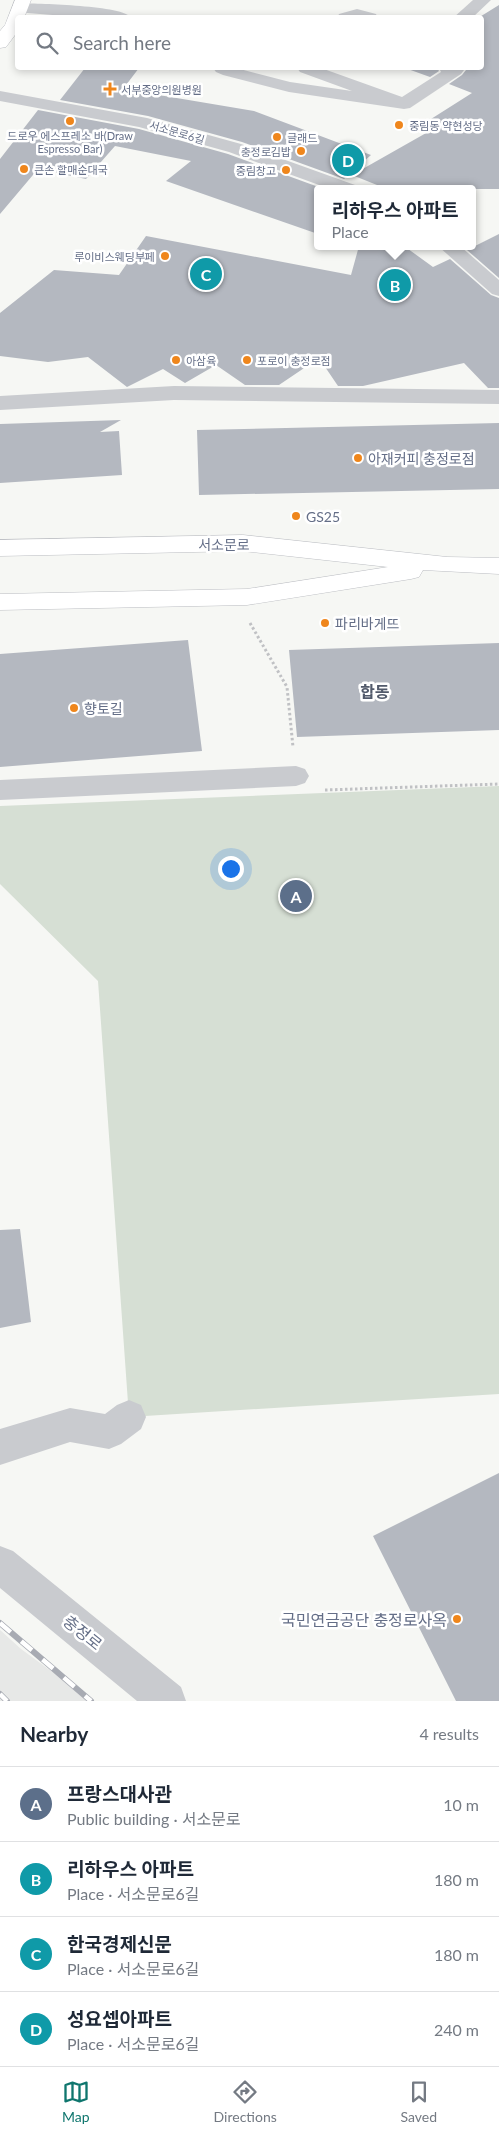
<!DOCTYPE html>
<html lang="en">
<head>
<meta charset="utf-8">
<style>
  :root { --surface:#fff; --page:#f6f6f7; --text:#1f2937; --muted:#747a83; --line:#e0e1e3; --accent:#0f766e }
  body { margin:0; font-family:Lato,"Noto Sans KR",sans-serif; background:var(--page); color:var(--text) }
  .you { position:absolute; left:230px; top:868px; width:18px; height:18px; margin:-12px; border:4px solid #fff; border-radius:50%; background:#1a73e8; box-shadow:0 0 0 8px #1a73e833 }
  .badge { display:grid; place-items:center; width:32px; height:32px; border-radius:50%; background:var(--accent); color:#fff; font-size:16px; font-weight:700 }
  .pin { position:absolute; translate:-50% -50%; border:2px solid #fff; box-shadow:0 1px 5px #0006 }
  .popup { position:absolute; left:314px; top:185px; width:162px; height:65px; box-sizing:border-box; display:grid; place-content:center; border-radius:5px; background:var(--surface); filter:drop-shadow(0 1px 4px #0005); font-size:16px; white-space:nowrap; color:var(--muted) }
  .popup b { font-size:19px; color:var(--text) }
  .popup::after { content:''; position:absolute; left:50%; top:100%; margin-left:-10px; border:10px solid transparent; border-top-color:var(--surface) }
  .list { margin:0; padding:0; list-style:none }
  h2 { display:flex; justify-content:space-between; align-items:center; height:65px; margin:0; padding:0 20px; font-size:21px }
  h2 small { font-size:16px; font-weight:400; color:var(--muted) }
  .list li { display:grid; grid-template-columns:32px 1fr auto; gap:15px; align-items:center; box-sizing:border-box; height:75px; padding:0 20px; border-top:1px solid var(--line) }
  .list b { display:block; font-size:19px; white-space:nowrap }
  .list p { margin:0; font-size:16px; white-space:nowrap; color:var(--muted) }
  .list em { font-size:16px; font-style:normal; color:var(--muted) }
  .icon { flex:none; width:28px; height:28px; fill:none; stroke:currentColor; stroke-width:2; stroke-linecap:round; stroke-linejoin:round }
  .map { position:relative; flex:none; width:499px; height:1701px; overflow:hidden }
  .search { position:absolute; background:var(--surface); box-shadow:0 2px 8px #0003; left:15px; right:15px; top:15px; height:55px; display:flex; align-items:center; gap:12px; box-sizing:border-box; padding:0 18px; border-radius:5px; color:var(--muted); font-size:19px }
  .sheet { height:365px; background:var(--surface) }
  nav { display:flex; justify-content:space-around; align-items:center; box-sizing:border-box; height:70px; border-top:1px solid var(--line); background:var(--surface); font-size:14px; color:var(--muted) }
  nav a { display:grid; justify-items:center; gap:2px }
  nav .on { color:var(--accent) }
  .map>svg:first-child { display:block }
  .built { fill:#e7e8e7 }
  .green { fill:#d6dfd4 }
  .building { fill:#b4b8c0 }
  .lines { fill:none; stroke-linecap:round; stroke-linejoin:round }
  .major-casing { stroke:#bbbdc2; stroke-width:1 }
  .path { stroke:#c0c1c4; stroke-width:3; stroke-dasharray:2.5 2.5; stroke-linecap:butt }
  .minor { fill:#c9cbcf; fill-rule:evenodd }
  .major { fill:#fff; fill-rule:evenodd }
  .rail-casing { stroke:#a8abb3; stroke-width:6 }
  .rail { stroke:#fff; stroke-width:4.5; stroke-dasharray:14; stroke-linecap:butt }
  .poi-dot { fill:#ef861c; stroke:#fff; stroke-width:2 }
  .labels { text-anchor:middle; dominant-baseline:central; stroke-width:5; stroke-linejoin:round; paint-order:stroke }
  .far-poi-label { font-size:11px; fill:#646e87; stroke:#fff; text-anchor:start }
  .far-street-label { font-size:11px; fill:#646e87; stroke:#fff }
  .poi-label { font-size:14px; fill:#646e87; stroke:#fff; text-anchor:start }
  .street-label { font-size:14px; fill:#646e87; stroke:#fff }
  .quarter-label { font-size:16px; font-weight:bold; fill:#525a6b; stroke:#fff }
  .near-poi-label { font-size:16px; fill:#646e87; stroke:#fff; text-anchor:end }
  .near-street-label { font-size:16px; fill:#646e87; stroke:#fff }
</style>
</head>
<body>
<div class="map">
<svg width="499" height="1701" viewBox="0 0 499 1701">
  <rect width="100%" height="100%" fill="#f6f7f4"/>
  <path class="built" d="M0,1630L21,1649L92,1701H0Z"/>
  <path class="green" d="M499,786V1394L129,1417L98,981L0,884V806Z"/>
  <path class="building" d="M499,5V189H387L352,175L442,124L431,119L472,93L449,84L462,75L466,70L464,68H482V18H478Z
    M85,68H139L123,89L254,111L371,155L344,179L242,142L148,116L60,100Z
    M405,68H437L439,71L430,77Z
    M38,110L139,129L228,154L324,189H318V234L166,181L191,161L115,146L86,179L38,169L0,214V159Z
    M499,234V278L467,250Z
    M146,236L351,275L359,246H404L433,267L450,259L491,295L499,298V388H488L464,363L363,386H338L319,358L279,385H245L216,365L185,383L163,369L127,387L88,357L48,362L0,356V313L54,270L119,275Z
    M121,420L100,432L119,431L122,475L0,483V424Z
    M499,423V489L199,495L197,430Z
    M188,640L202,751L0,767V654Z
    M499,643V730L297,737L289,650Z
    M20,1229L31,1322L0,1328V1230Z
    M499,1473V1701H456L373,1536Z"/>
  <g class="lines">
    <defs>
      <path id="major" d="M15,0H31L24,18H18V31L6,47L0,48V31L5,25Z
        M243,535L447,557L499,558V574L423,570L419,577L411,579L247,605L0,610V594L247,589L388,567L243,551L0,556V540Z"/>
    </defs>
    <use href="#major" class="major-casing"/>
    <path class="path" d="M250,623L287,687L293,747
      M325,790L499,784"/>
    <path class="minor" d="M473,0H491L472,18H453Z
      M21,3C40,4 123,5 132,18H90L15,12L13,8L15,4Z
      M357,9L376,14L378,18H337L339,14Z
      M213,68H236L290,82L352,91L300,72L297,68H321L402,97L441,72L439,68H462L464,70L461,74L410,108L404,109L289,92L223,75L216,72Z
      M0,91L147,118L241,144L355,185L357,189H330L229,152L139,127L0,101Z
      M438,246H460L499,280V296L492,294Z
      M174,386L499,390V404L174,400L0,410V396Z
      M296,766L305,769L309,776L305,783L296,786L0,800V780Z
      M129,1400L141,1405L146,1417L141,1429L121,1444L109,1449L70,1442L0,1465V1429L70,1408L105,1414L117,1405Z
      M0,1546L13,1551L181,1687L186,1701H137L0,1588Z"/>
    <use href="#major" class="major"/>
    <defs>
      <path id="rail" d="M0,1623L91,1701
        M0,1694L7,1701"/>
    </defs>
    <use href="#rail" class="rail-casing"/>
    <use href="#rail" class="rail"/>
  </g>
  <g class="poi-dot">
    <path d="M107.5 81.5h5v5h5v5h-5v5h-5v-5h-5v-5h5z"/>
    <circle cx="70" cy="121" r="5"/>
    <circle cx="399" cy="125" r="5"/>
    <circle cx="277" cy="137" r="5"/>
    <circle cx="301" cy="151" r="5"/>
    <circle cx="24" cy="169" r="5"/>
    <circle cx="286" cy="170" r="5"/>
    <circle cx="165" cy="256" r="5"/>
    <circle cx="176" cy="360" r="5"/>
    <circle cx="247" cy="360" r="5"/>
    <circle cx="358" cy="458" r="5"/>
    <circle cx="296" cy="516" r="5"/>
    <circle cx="325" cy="623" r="5"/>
    <circle cx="74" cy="708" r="5"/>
    <circle cx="457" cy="1619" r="5"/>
  </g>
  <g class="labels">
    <g class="far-poi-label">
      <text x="121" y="89">서부중앙의원병원</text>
      <text x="409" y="125">중림동 약현성당</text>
      <text x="70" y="135" text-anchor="middle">드로우 에스프레소 바(Draw<tspan x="70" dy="13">Espresso Bar)</tspan></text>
      <text x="287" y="137">글래드</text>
      <text x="291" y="151" text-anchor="end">충정로김밥</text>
      <text x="34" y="169">큰손 할매순대국</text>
      <text x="276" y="170" text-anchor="end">중림창고</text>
      <text x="155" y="256" text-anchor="end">루이비스웨딩부페</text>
      <text x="186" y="360">아삼육</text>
      <text x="257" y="360">포로이 충정로점</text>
    </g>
    <g class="far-street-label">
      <text transform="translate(177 132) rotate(16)">서소문로6길</text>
    </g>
    <g class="poi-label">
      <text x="368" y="458">아재커피 충정로점</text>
      <text x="306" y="516">GS25</text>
      <text x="335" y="623">파리바게뜨</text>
      <text x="84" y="708">향토길</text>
    </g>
    <g class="street-label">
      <text x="224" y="544">서소문로</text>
    </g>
    <g class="quarter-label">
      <text x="375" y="691">합동</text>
    </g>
    <g class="near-poi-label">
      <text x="447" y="1619">국민연금공단 충정로사옥</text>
    </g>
    <g class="near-street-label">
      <text transform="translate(83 1632) rotate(39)">충정로</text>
    </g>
  </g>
</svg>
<div class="you"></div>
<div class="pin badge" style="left:296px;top:896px;background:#5c6f8a">A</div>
<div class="pin badge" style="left:395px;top:285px;background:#0f9aa8">B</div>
<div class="popup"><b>리하우스 아파트</b>Place</div>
<div class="pin badge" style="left:206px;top:274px;background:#0f9aa8">C</div>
<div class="pin badge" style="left:348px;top:160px;background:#0f9aa8">D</div>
<div class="search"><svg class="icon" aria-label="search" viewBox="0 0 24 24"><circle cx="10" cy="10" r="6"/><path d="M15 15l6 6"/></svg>Search here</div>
</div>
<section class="sheet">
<h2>Nearby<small>4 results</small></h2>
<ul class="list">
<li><span class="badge" style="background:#5c6f8a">A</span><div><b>프랑스대사관</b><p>Public building · 서소문로</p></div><em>10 m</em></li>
<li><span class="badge" style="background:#0f9aa8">B</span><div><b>리하우스 아파트</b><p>Place · 서소문로6길</p></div><em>180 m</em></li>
<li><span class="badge" style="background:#0f9aa8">C</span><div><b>한국경제신문</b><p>Place · 서소문로6길</p></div><em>180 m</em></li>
<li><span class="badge" style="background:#0f9aa8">D</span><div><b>성요셉아파트</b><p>Place · 서소문로6길</p></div><em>240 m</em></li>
</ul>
</section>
<nav>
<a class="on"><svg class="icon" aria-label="map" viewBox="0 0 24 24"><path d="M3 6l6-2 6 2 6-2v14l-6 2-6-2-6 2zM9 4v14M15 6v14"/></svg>Map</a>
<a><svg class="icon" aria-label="directions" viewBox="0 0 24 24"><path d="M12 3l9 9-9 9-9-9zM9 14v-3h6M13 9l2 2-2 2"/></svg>Directions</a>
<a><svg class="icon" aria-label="saved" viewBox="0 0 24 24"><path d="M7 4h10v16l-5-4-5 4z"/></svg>Saved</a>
</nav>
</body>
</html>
